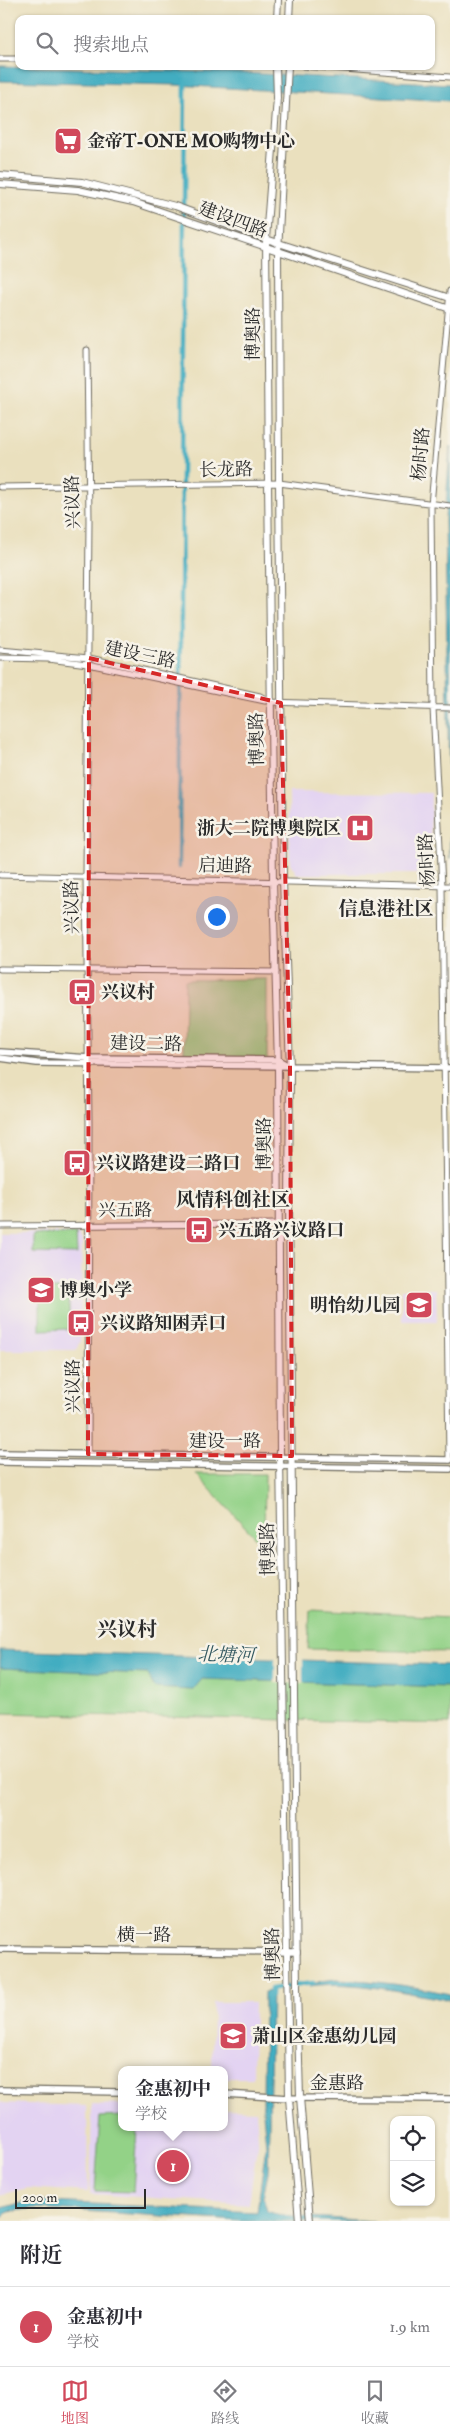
<!DOCTYPE html>
<html lang="zh">
<head>
<meta charset="utf-8">
<style>
  :root { --surface:#fff; --page:#f2f2f3; --text:#2b2b33; --muted:#7c7c81; --line:#e1e1e2; --accent:#d1495b }
  body { margin:0; font-family:"IM FELL Double Pica","Noto Serif SC",serif; background:var(--page); color:var(--text) }
  .controls { position:absolute; right:15px; bottom:15px; display:grid; overflow:hidden; border-radius:10px; box-shadow:0 1px 4px #0004 }
  .controls button { width:45px; height:45px; display:grid; place-items:center; padding:0; border:0; border-bottom:1px solid var(--line); background:var(--surface); color:var(--text); font:25px sans-serif }
  .scale { position:absolute; left:15px; bottom:12px; width:131px; box-sizing:border-box; padding-left:5px; border:2px solid #2b2b2b; border-top:0; font-size:14px; line-height:18px; white-space:nowrap; color:#2b2b2b; -webkit-text-stroke:4px #f7f3e8; paint-order:stroke }
  .you { position:absolute; left:216px; top:916px; width:18px; height:18px; margin:-12px; border:4px solid #fff; border-radius:50%; background:#1a73e8; box-shadow:0 0 0 8px #1a73e833 }
  .badge { display:grid; place-items:center; width:32px; height:32px; border-radius:50%; background:var(--accent); color:#fff; font-size:16px; font-weight:700 }
  .pin { position:absolute; translate:-50% -50%; border:2px solid #fff; box-shadow:0 1px 5px #0006 }
  .popup { position:absolute; left:118px; top:2066px; width:110px; height:65px; box-sizing:border-box; display:grid; place-content:center; border-radius:10px; background:var(--surface); filter:drop-shadow(0 1px 4px #0005); font-size:16px; white-space:nowrap; color:var(--muted) }
  .popup b { font-size:19px; color:var(--text) }
  .popup::after { content:''; position:absolute; left:50%; top:100%; margin-left:-10px; border:10px solid transparent; border-top-color:var(--surface) }
  .list { margin:0; padding:0; list-style:none }
  h2 { display:flex; justify-content:space-between; align-items:center; height:65px; margin:0; padding:0 20px; font-size:21px }
  h2 small { font-size:16px; font-weight:400; color:var(--muted) }
  .list li { display:grid; grid-template-columns:32px 1fr auto; gap:15px; align-items:center; box-sizing:border-box; height:80px; padding:0 20px; border-top:1px solid var(--line) }
  .list b { display:block; font-size:19px; white-space:nowrap }
  .list p { margin:0; font-size:16px; white-space:nowrap; color:var(--muted) }
  .list em { font-size:16px; font-style:normal; color:var(--muted) }
  .icon { flex:none; width:28px; height:28px; fill:none; stroke:currentColor; stroke-width:2; stroke-linecap:round; stroke-linejoin:round }
  .map { position:relative; flex:none; width:450px; height:2221px; overflow:hidden }
  .search { position:absolute; background:var(--surface); box-shadow:0 1px 4px #0004; left:15px; right:15px; top:15px; height:55px; display:flex; align-items:center; gap:12px; box-sizing:border-box; padding:0 18px; border-radius:10px; color:var(--muted); font-size:19px }
  .sheet { height:145px; background:var(--surface) }
  nav { display:flex; justify-content:space-around; align-items:center; box-sizing:border-box; height:70px; border-top:1px solid var(--line); background:var(--surface); font-size:14px; color:var(--muted) }
  nav a { display:grid; justify-items:center; gap:2px }
  nav .on { color:var(--accent) }
  .map>svg:first-child { display:block }
  .built { fill:#e3d3f2 }
  .green { fill:#93d287; stroke:#5f7e59 }
  .water { fill:#42adc1; stroke:#366c76 }
  .pier { fill:#eae0be }
  .lines { fill:none; stroke-linecap:round; stroke-linejoin:round }
  .canal { stroke:#42adc1; stroke-width:4.5 }
  .tertiary-casing { stroke:#6e6a5e; stroke-width:7 }
  .secondary-casing { stroke:#6e6a5e; stroke-width:8 }
  .primary-casing { stroke:#6e6a5e; stroke-width:8 }
  .tertiary { stroke:#fff; stroke-width:5 }
  .secondary { stroke:#fff; stroke-width:5.5 }
  .primary { stroke:#fff; stroke-width:6 }
  .marked { fill:#d62828; fill-opacity:0.2; stroke:#d62828; stroke-width:4; stroke-dasharray:10 6; stroke-linejoin:round }
  .labels { text-anchor:middle; dominant-baseline:central; stroke-width:5; stroke-linejoin:round; paint-order:stroke }
  .poi-label { font-size:18px; font-weight:bold; fill:#2b2b2b; stroke:#f7f3e8; text-anchor:start }
  .street-label { font-size:18px; fill:#2b2b2b; stroke:#f7f3e8 }
  .neighbourhood-label { font-size:19px; font-weight:bold; fill:#2b2b2b; stroke:#f7f3e8 }
  .water-label { font-size:19px; font-style:italic; fill:#335860; stroke:#f7f3e8 }
  .quarter-label { font-size:20px; font-weight:bold; fill:#2b2b2b; stroke:#f7f3e8 }
</style>
</head>
<body>
<div class="map">
<svg width="450" height="2221" viewBox="0 0 450 2221">
  <rect width="100%" height="100%" fill="#f7f3e8"/>
  <filter id="ink" filterUnits="userSpaceOnUse"><feTurbulence type="fractalNoise" baseFrequency=".02" numOctaves="2"/><feDisplacementMap in="SourceGraphic" scale="10" xChannelSelector="R" yChannelSelector="G"/><feConvolveMatrix kernelMatrix="1 2 1 2 8 2 1 2 1" color-interpolation-filters="sRGB"/></filter>
  <filter id="wash" filterUnits="userSpaceOnUse"><feTurbulence type="fractalNoise" baseFrequency=".0096" numOctaves="4" result="noise"/><feDisplacementMap in="SourceGraphic" scale="20" xChannelSelector="R" yChannelSelector="G"/><feGaussianBlur stdDeviation="1.12" result="paint"/><feColorMatrix in="noise" values="0 0 0 0 0 0 0 0 0 0 0 0 0 0 0 0 0 1.4 0 .05"/><feComposite in="paint" operator="in"/></filter>
  <g filter="url(#wash)">
    <rect width="100%" height="100%" fill="#eae0be"/>
    <path class="built" d="M289,792L431,793L430,864L416,874H297L290,863Z
      M0,1233H76L79,1235L82,1240L80,1341L76,1350H0Z
      M402,1289H436L437,1321H402Z
      M213,2002H254L253,2078H224V2070H212Z
      M0,2103L87,2106L88,2192L28,2188L0,2195Z
      M92,2104L122,2105V2127H224V2110L256,2111L258,2138L249,2204L90,2194Z"/>
    <path class="green" d="M267,979V1062L184,1061L185,980Z
      M76,1234L77,1254L33,1253V1235Z
      M40,1289H69V1329L40,1330Z
      M196,1474H265L264,1547Z
      M310,1610L450,1617V1652L308,1649Z
      M0,1668L148,1674L154,1688L193,1690L201,1679L450,1687V1724L0,1713Z
      M122,2116V2127L137,2128L133,2192L95,2191L100,2117Z"/>
    <path class="water" d="M0,66L244,73L450,84V101L175,85L0,81Z
      M450,446V860L445,519Z
      M0,1650L450,1665V1687L202,1679L193,1690L154,1688L148,1674L0,1668Z
      M335,1979C374,1980 412,1986 450,1994V2000C403,1993 357,1980 309,1986V1983Z
      M272,1991L268,2172L263,2197L267,2211L279,2215L375,2221H240L35,2208L9,2212L0,2217V2208L32,2201L257,2212L266,2145L263,2113L264,1992Z"/>
    <path class="pier" d="M275,1656L303,1657V1684L275,1683Z"/>
    <g class="lines">
      <path class="canal" d="M179,867L185,80
        M271,1996V1989L313,1983"/>
    </g>
  </g>
  <g filter="url(#ink)">
    <g class="lines">
      <defs>
        <path id="tertiary" d="M0,59H19
          M304,66L450,77
          M87,350L89,520L86,876L89,1123L88,1454
          M0,487L279,483L450,506
          M0,650L89,658L260,696L271,702L450,708
          M0,658L48,659L88,664L265,701
          M0,875L450,886
          M0,969L276,972
          M0,1226L279,1224
          M449,1460L442,886L433,708L431,505L450,291"/>
        <path id="secondary" d="M0,1052L89,1058L278,1060L289,1066
          M0,1058L37,1063L450,1068
          M0,1453L450,1460
          M0,1462L450,1469
          M0,1949L297,1952
          M0,2090L122,2092
          M224,2094L289,2098L450,2099"/>
        <path id="primary" d="M277,19L278,0
          M289,19L290,0
          M276,66L277,98L266,239L268,483L273,880L278,1067L280,1456L289,2098L299,2221
          M288,66L278,252L279,483L283,881L290,1067L289,1203L297,1988L300,2097L310,2221
          M0,175L82,182L175,206L266,239L450,298
          M0,184L78,190L133,202L450,309"/>
      </defs>
      <use href="#tertiary" class="tertiary-casing"/>
      <use href="#secondary" class="secondary-casing"/>
      <use href="#primary" class="primary-casing"/>
      <use href="#tertiary" class="tertiary"/>
      <use href="#secondary" class="secondary"/>
      <use href="#primary" class="primary"/>
    </g>
  </g>
  <path class="marked" d="M89,658L281,703L290,1067L292,1456L88,1454Z"/>
  <defs>
    <symbol id="supermarket-square" viewBox="-11 -11 22 22"><rect x="-9" y="-9" width="18" height="18" rx="4" fill="#d1495b" stroke="#f7f3e8"/><path d="M-6-5.5h2.5l.6 2H6L4.5 2H-2.5L-4.4-4H-6ZM-1.5 3.2a1.3 1.3 0 1 0 .1 0ZM3 3.2a1.3 1.3 0 1 0 .1 0Z" fill="#fff"/></symbol>
    <symbol id="hospital-square" viewBox="-11 -11 22 22"><rect x="-9" y="-9" width="18" height="18" rx="4" fill="#d1495b" stroke="#f7f3e8"/><path d="M-5-5h3v3.5h4V-5h3V5h-3V1.5h-4V5h-3Z" fill="#fff"/></symbol>
    <symbol id="bus-square" viewBox="-11 -11 22 22"><rect x="-9" y="-9" width="18" height="18" rx="4" fill="#d1495b" stroke="#f7f3e8"/><path d="M-5-6H5V4H4V6H2V4H-2V6H-4V4H-5ZM-3.5-4V0h7V-4ZM-3.5 1.2v1.5H-2V1.2ZM2 1.2v1.5H3.5V1.2Z" fill="#fff"/></symbol>
    <symbol id="school-square" viewBox="-11 -11 22 22"><rect x="-9" y="-9" width="18" height="18" rx="4" fill="#d1495b" stroke="#f7f3e8"/><path d="M0-5L7-2L0 1L-7-2ZM-4 1L0 2.5L4 1V4Q0 6-4 4Z" fill="#fff"/></symbol>
  </defs>
  <g fill-rule="evenodd">
    <use href="#supermarket-square" x="52" y="125" width="32" height="32"/>
    <use href="#hospital-square" x="344" y="812" width="32" height="32"/>
    <use href="#bus-square" x="66" y="976" width="32" height="32"/>
    <use href="#bus-square" x="61" y="1147" width="32" height="32"/>
    <use href="#bus-square" x="183" y="1214" width="32" height="32"/>
    <use href="#school-square" x="25" y="1274" width="32" height="32"/>
    <use href="#school-square" x="403" y="1289" width="32" height="32"/>
    <use href="#bus-square" x="65" y="1307" width="32" height="32"/>
    <use href="#school-square" x="217" y="2020" width="32" height="32"/>
  </g>
  <g class="labels">
    <g class="poi-label">
      <text x="87" y="141">金帝T-ONE MO购物中心</text>
      <text x="341" y="828" text-anchor="end">浙大二院博奥院区</text>
      <text x="101" y="992">兴议村</text>
      <text x="96" y="1163">兴议路建设二路口</text>
      <text x="218" y="1230">兴五路兴议路口</text>
      <text x="60" y="1290">博奥小学</text>
      <text x="400" y="1305" text-anchor="end">明怡幼儿园</text>
      <text x="100" y="1323">兴议路知困弄口</text>
      <text x="252" y="2036">萧山区金惠幼儿园</text>
    </g>
    <g class="street-label">
      <text transform="translate(233 220) rotate(20)">建设四路</text>
      <text transform="translate(253 334) rotate(-90)">博奥路</text>
      <text transform="translate(421 454) rotate(-85)">杨时路</text>
      <text transform="translate(226 470) rotate(-1)">长龙路</text>
      <text transform="translate(73 502) rotate(-92)">兴议路</text>
      <text transform="translate(140 655) rotate(12)">建设三路</text>
      <text transform="translate(257 739) rotate(-91)">博奥路</text>
      <text transform="translate(427 860) rotate(-93)">杨时路</text>
      <text transform="translate(225 866) rotate(1)">启迪路</text>
      <text transform="translate(72 907) rotate(-91)">兴议路</text>
      <text transform="translate(146 1044) rotate(1)">建设二路</text>
      <text transform="translate(264 1144) rotate(-90)">博奥路</text>
      <text x="125" y="1210">兴五路</text>
      <text transform="translate(73 1386) rotate(-90)">兴议路</text>
      <text x="225" y="1441">建设一路</text>
      <text transform="translate(268 1549) rotate(-91)">博奥路</text>
      <text x="144" y="1935">横一路</text>
      <text transform="translate(273 1954) rotate(-91)">博奥路</text>
      <text x="337" y="2083">金惠路</text>
    </g>
    <g class="neighbourhood-label">
      <text x="386" y="909">信息港社区</text>
      <text x="233" y="1200">风情科创社区</text>
    </g>
    <g class="water-label">
      <text transform="translate(226 1655) rotate(2)">北塘河</text>
    </g>
    <g class="quarter-label">
      <text x="127" y="1629">兴议村</text>
    </g>
  </g>
</svg>
<div class="controls">
<button><svg class="icon" aria-label="locate" viewBox="0 0 24 24"><circle cx="12" cy="12" r="6"/><path d="M12 2v4M12 18v4M2 12h4M18 12h4"/></svg></button>
<button><svg class="icon" aria-label="layers" viewBox="0 0 24 24"><path d="M12 4l9 5-9 5-9-5zM3 14l9 5 9-5"/></svg></button>
</div>
<div class="scale">200 m</div>
<div class="you"></div>
<div class="pin badge" style="left:173px;top:2166px">1</div>
<div class="popup"><b>金惠初中</b>学校</div>
<div class="search"><svg class="icon" aria-label="search" viewBox="0 0 24 24"><circle cx="10" cy="10" r="6"/><path d="M15 15l6 6"/></svg>搜索地点</div>
</div>
<section class="sheet">
<h2>附近<small></small></h2>
<ul class="list">
<li><span class="badge">1</span><div><b>金惠初中</b><p>学校</p></div><em>1.9 km</em></li>
</ul>
</section>
<nav>
<a class="on"><svg class="icon" aria-label="map" viewBox="0 0 24 24"><path d="M3 6l6-2 6 2 6-2v14l-6 2-6-2-6 2zM9 4v14M15 6v14"/></svg>地图</a>
<a><svg class="icon" aria-label="directions" viewBox="0 0 24 24"><path d="M12 3l9 9-9 9-9-9zM9 14v-3h6M13 9l2 2-2 2"/></svg>路线</a>
<a><svg class="icon" aria-label="saved" viewBox="0 0 24 24"><path d="M7 4h10v16l-5-4-5 4z"/></svg>收藏</a>
</nav>
</body>
</html>
